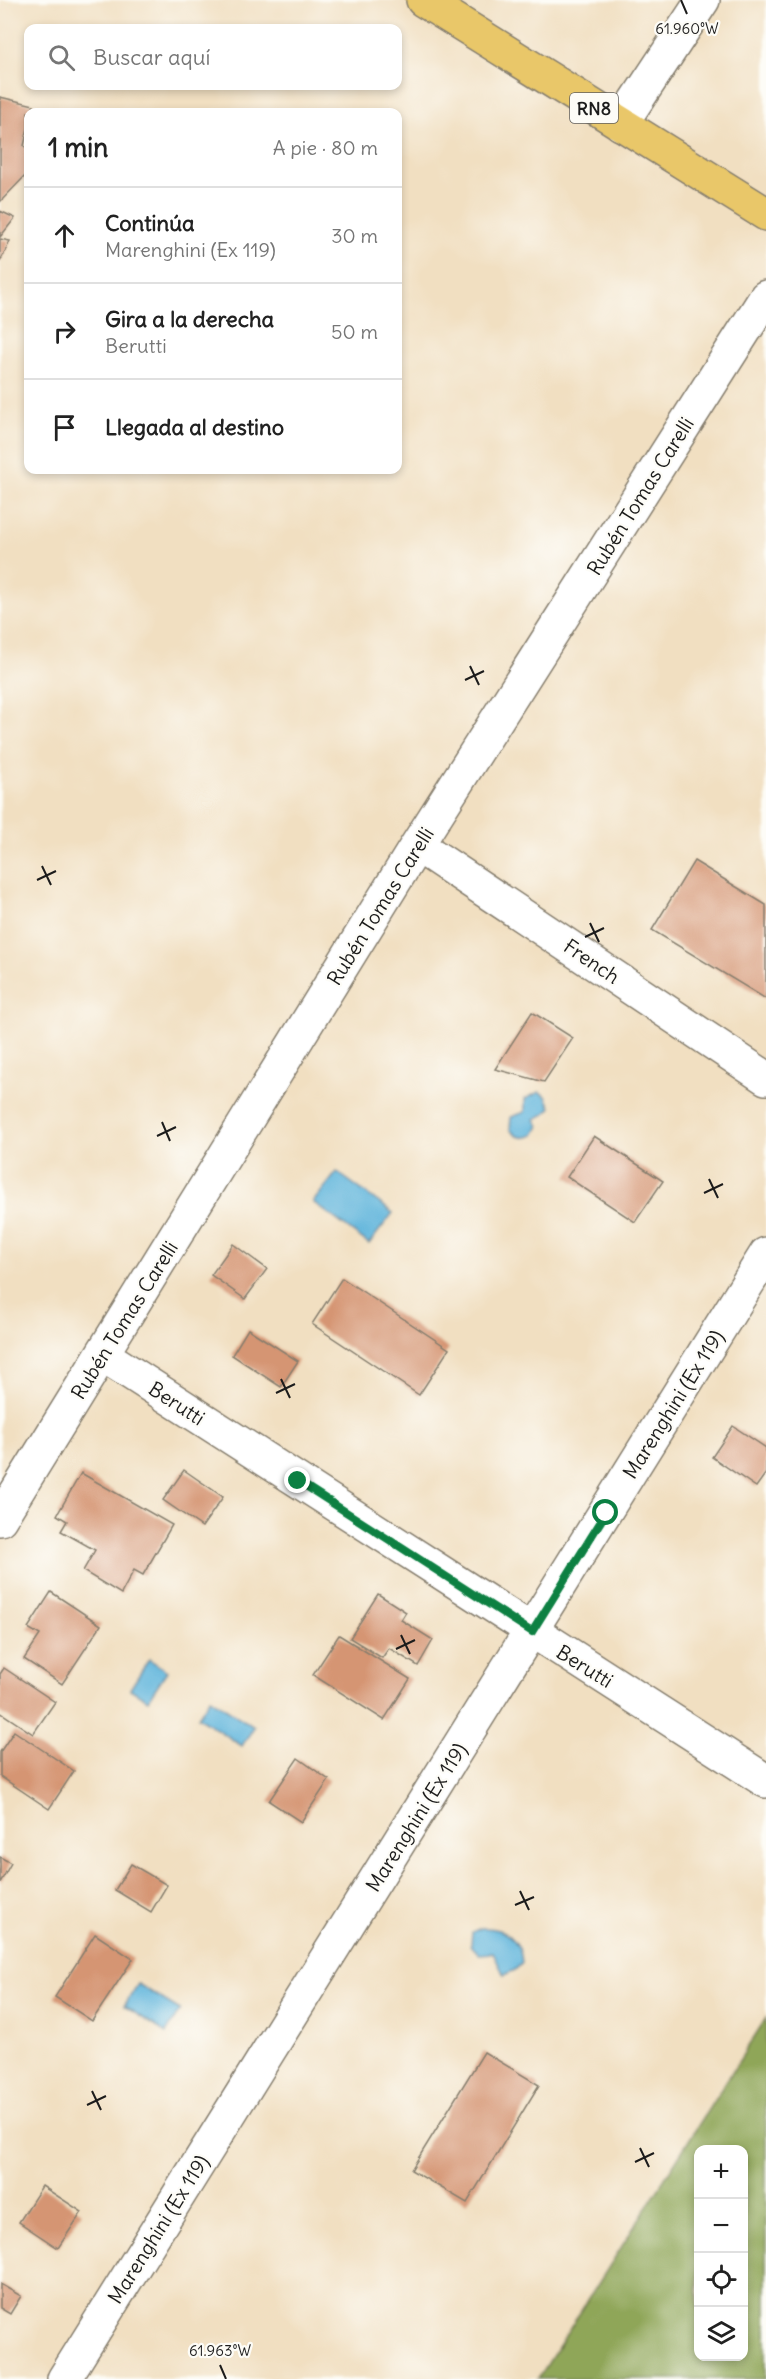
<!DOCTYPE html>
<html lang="es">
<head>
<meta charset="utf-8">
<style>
  :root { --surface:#fff; --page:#f6f6f6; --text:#222; --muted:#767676; --line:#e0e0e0 }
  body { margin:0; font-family:Delius,sans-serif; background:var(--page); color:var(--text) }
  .controls { position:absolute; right:18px; bottom:18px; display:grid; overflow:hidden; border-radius:12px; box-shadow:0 3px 9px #0003 }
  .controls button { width:54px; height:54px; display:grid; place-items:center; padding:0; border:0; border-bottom:2px solid var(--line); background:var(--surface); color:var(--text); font:30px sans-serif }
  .stop { position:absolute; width:18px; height:18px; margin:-14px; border:4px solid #0b8043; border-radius:50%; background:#fff }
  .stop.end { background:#0b8043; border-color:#fff; box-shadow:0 2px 6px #0008 }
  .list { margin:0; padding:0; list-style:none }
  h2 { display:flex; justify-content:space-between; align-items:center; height:78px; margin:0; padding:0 24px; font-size:26px }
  h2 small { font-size:20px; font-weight:400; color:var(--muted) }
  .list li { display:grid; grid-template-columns:39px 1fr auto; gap:18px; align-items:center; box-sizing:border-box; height:96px; padding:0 24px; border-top:2px solid var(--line) }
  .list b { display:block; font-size:22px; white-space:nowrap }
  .list p { margin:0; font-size:20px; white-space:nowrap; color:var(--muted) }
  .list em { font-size:20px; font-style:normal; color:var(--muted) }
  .icon { flex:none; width:33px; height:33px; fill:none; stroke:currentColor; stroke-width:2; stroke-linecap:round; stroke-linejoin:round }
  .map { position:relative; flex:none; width:766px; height:2379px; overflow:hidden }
  .search { position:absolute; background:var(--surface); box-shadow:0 3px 9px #0003; left:24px; top:24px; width:378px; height:66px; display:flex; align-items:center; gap:15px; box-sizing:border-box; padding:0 21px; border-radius:12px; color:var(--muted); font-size:22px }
  .panel { position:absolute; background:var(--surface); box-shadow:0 3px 9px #0003; left:24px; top:108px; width:378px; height:366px; border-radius:12px }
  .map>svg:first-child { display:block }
  .forest { fill:#8fa658; stroke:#56613a; stroke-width:1.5; fill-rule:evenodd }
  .water { fill:#60b5dc; stroke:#3e687c; stroke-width:1.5 }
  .building { fill:#d59573 }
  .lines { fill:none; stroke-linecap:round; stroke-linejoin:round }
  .minor-casing { stroke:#867e6e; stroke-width:36 }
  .highway-casing { stroke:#867e6e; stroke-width:36 }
  .minor { stroke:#fff; stroke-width:33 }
  .highway { stroke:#e9c769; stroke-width:33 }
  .route { stroke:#0b8043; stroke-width:8 }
  .ticks { fill:none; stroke:#1c1c1c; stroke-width:2 }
  .labels { text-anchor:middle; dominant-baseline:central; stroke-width:4.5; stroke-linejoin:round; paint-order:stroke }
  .shield { fill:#fdfcf7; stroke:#605f5e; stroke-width:1.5 }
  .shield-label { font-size:18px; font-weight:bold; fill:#1c1c1c }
  .street-label { font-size:20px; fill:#1c1c1c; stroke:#fdfcf7 }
  .ticks-label { font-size:15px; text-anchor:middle; fill:#1c1c1c; stroke:#fdfcf7; stroke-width:4.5; stroke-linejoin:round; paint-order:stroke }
</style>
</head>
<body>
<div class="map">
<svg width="766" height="2379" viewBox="0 0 766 2379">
  <rect width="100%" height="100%" fill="#fdfcf7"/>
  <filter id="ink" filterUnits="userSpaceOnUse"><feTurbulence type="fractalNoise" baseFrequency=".0167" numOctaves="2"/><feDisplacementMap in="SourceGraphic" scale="12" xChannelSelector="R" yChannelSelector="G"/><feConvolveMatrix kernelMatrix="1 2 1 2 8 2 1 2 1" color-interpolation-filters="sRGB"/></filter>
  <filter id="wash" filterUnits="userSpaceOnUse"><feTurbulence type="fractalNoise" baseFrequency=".008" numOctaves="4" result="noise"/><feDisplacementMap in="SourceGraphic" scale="24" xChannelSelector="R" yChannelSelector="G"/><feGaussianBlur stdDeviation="1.35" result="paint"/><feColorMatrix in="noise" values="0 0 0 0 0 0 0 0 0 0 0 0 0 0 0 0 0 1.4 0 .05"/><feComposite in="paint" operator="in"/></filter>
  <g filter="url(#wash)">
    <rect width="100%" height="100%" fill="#f1dfc1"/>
    <path class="forest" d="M766,2018V2379H538ZM698,2150H744V2356H698Z"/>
    <path class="water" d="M539,1092L546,1096L551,1107L545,1114L535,1119L539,1126L534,1135C525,1139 516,1138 510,1129L511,1117L525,1112V1099Z
      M337,1172L393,1213L369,1244L313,1202Z
      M149,1659L167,1671L148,1700L130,1689Z
      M210,1698L254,1727L242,1746L198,1717Z
      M481,1928C504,1927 521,1939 522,1963L515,1970L504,1975L493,1953L479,1954L471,1945L472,1932Z
      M138,1984L180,2010L166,2033L124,2006Z"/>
    <g id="blocks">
      <path class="building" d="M0,97L34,105L32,112H28V128L24,146L28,149V173L0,202Z
        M0,211L15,218L0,237Z
        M0,239L10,241L0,262Z
        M694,861L766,905V999L652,930Z
        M532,1012L573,1038L544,1082L495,1069Z
        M594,1136L663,1181L635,1222L567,1177Z
        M233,1244L267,1269L245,1299L211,1275Z
        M342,1278L449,1349L419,1395L312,1324Z
        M248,1329L298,1361L281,1387L232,1355Z
        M733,1426L766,1448V1473L756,1487L712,1457Z
        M184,1470L223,1497L202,1527L163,1500Z
        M81,1473L172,1525L143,1575L134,1570L121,1594L83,1571L95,1550L61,1531L67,1521L57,1515Z
        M51,1592L101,1625L62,1684L24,1659L40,1635L28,1628Z
        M378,1594L406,1612L401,1620L433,1640L418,1666L389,1648L382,1658L350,1638Z
        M339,1635L410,1679L384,1720L313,1675Z
        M4,1668L55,1702L33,1734L0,1712V1674Z
        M14,1731L74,1771L49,1809L0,1776V1752Z
        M298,1758L329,1780L301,1822L269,1801Z
        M0,1857L11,1863L0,1883Z
        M131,1864L167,1885L151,1912L115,1890Z
        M95,1934L133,1959L92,2021L55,1997Z
        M484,2052L539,2085L467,2203L411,2170Z
        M42,2186L82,2212L58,2248L19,2222Z
        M0,2284L21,2296L10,2314L0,2308Z"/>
    </g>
  </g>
  <g filter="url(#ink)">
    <use href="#blocks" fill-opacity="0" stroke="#867e6e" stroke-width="1.5"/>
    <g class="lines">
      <defs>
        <path id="minor" d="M621,124L703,0
          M417,845L766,1078
          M103,1355L766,1781
          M0,1519L417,845L766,297
          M64,2379L766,1254"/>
        <path id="highway" d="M423,0L766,214"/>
      </defs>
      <use href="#minor" class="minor-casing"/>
      <use href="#highway" class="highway-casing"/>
      <use href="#minor" class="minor"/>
      <use href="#highway" class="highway"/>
    </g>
  </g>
  <g class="lines" filter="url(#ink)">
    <path class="route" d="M298,1481L532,1632L606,1513"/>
  </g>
  <path class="ticks" d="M681,0L687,14M470,666L479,685M465,680L484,671M42,866L51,885M37,880L56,871M590,923L599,942M585,937L604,928M162,1122L170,1141M157,1136L176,1127M709,1179L718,1198M704,1193L723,1184M281,1379L290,1398M276,1393L295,1384M401,1635L410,1654M396,1649L415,1640M520,1891L529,1910M515,1905L534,1897M92,2091L101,2110M87,2105L106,2096M640,2148L649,2167M635,2162L654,2153M220,2365L226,2379"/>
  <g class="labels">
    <rect class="shield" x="570" y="93" width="48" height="30" rx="4.5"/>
    <g class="shield-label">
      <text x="594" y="108">RN8</text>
    </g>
    <g class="street-label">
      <text transform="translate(640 496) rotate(-58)">Rubén Tomas Carelli</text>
      <text transform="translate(380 906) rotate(-58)">Rubén Tomas Carelli</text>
      <text transform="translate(592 961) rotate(34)">French</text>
      <text transform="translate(124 1320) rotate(-58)">Rubén Tomas Carelli</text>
      <text transform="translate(177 1403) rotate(33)">Berutti</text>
      <text transform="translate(673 1404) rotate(-58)">Marenghini (Ex 119)</text>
      <text transform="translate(585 1666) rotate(32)">Berutti</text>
      <text transform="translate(416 1817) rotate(-58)">Marenghini (Ex 119)</text>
      <text transform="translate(158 2229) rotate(-58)">Marenghini (Ex 119)</text>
    </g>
  </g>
  <g class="ticks-label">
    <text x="687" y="34">61.960°W</text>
    <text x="220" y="2356">61.963°W</text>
  </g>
</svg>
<div class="controls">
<button>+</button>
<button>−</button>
<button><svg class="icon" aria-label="locate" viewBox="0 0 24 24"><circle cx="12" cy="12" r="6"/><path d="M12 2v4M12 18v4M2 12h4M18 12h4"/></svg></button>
<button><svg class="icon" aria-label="layers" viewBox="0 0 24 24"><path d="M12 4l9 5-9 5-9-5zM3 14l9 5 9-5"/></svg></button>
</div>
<div class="stop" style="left:606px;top:1513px"></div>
<div class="stop end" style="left:298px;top:1481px"></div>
<div class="search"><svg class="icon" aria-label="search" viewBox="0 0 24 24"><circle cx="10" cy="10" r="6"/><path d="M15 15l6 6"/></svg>Buscar aquí</div>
<section class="panel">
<h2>1 min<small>A pie · 80 m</small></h2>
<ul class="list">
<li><svg class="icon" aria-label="ahead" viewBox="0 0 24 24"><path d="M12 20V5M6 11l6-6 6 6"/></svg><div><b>Continúa</b><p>Marenghini (Ex 119)</p></div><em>30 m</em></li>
<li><svg class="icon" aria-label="right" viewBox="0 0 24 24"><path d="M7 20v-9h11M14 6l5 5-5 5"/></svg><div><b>Gira a la derecha</b><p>Berutti</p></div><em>50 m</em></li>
<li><svg class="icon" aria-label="arrive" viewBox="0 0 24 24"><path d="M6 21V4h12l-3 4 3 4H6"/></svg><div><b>Llegada al destino</b></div></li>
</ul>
</section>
</div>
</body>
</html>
